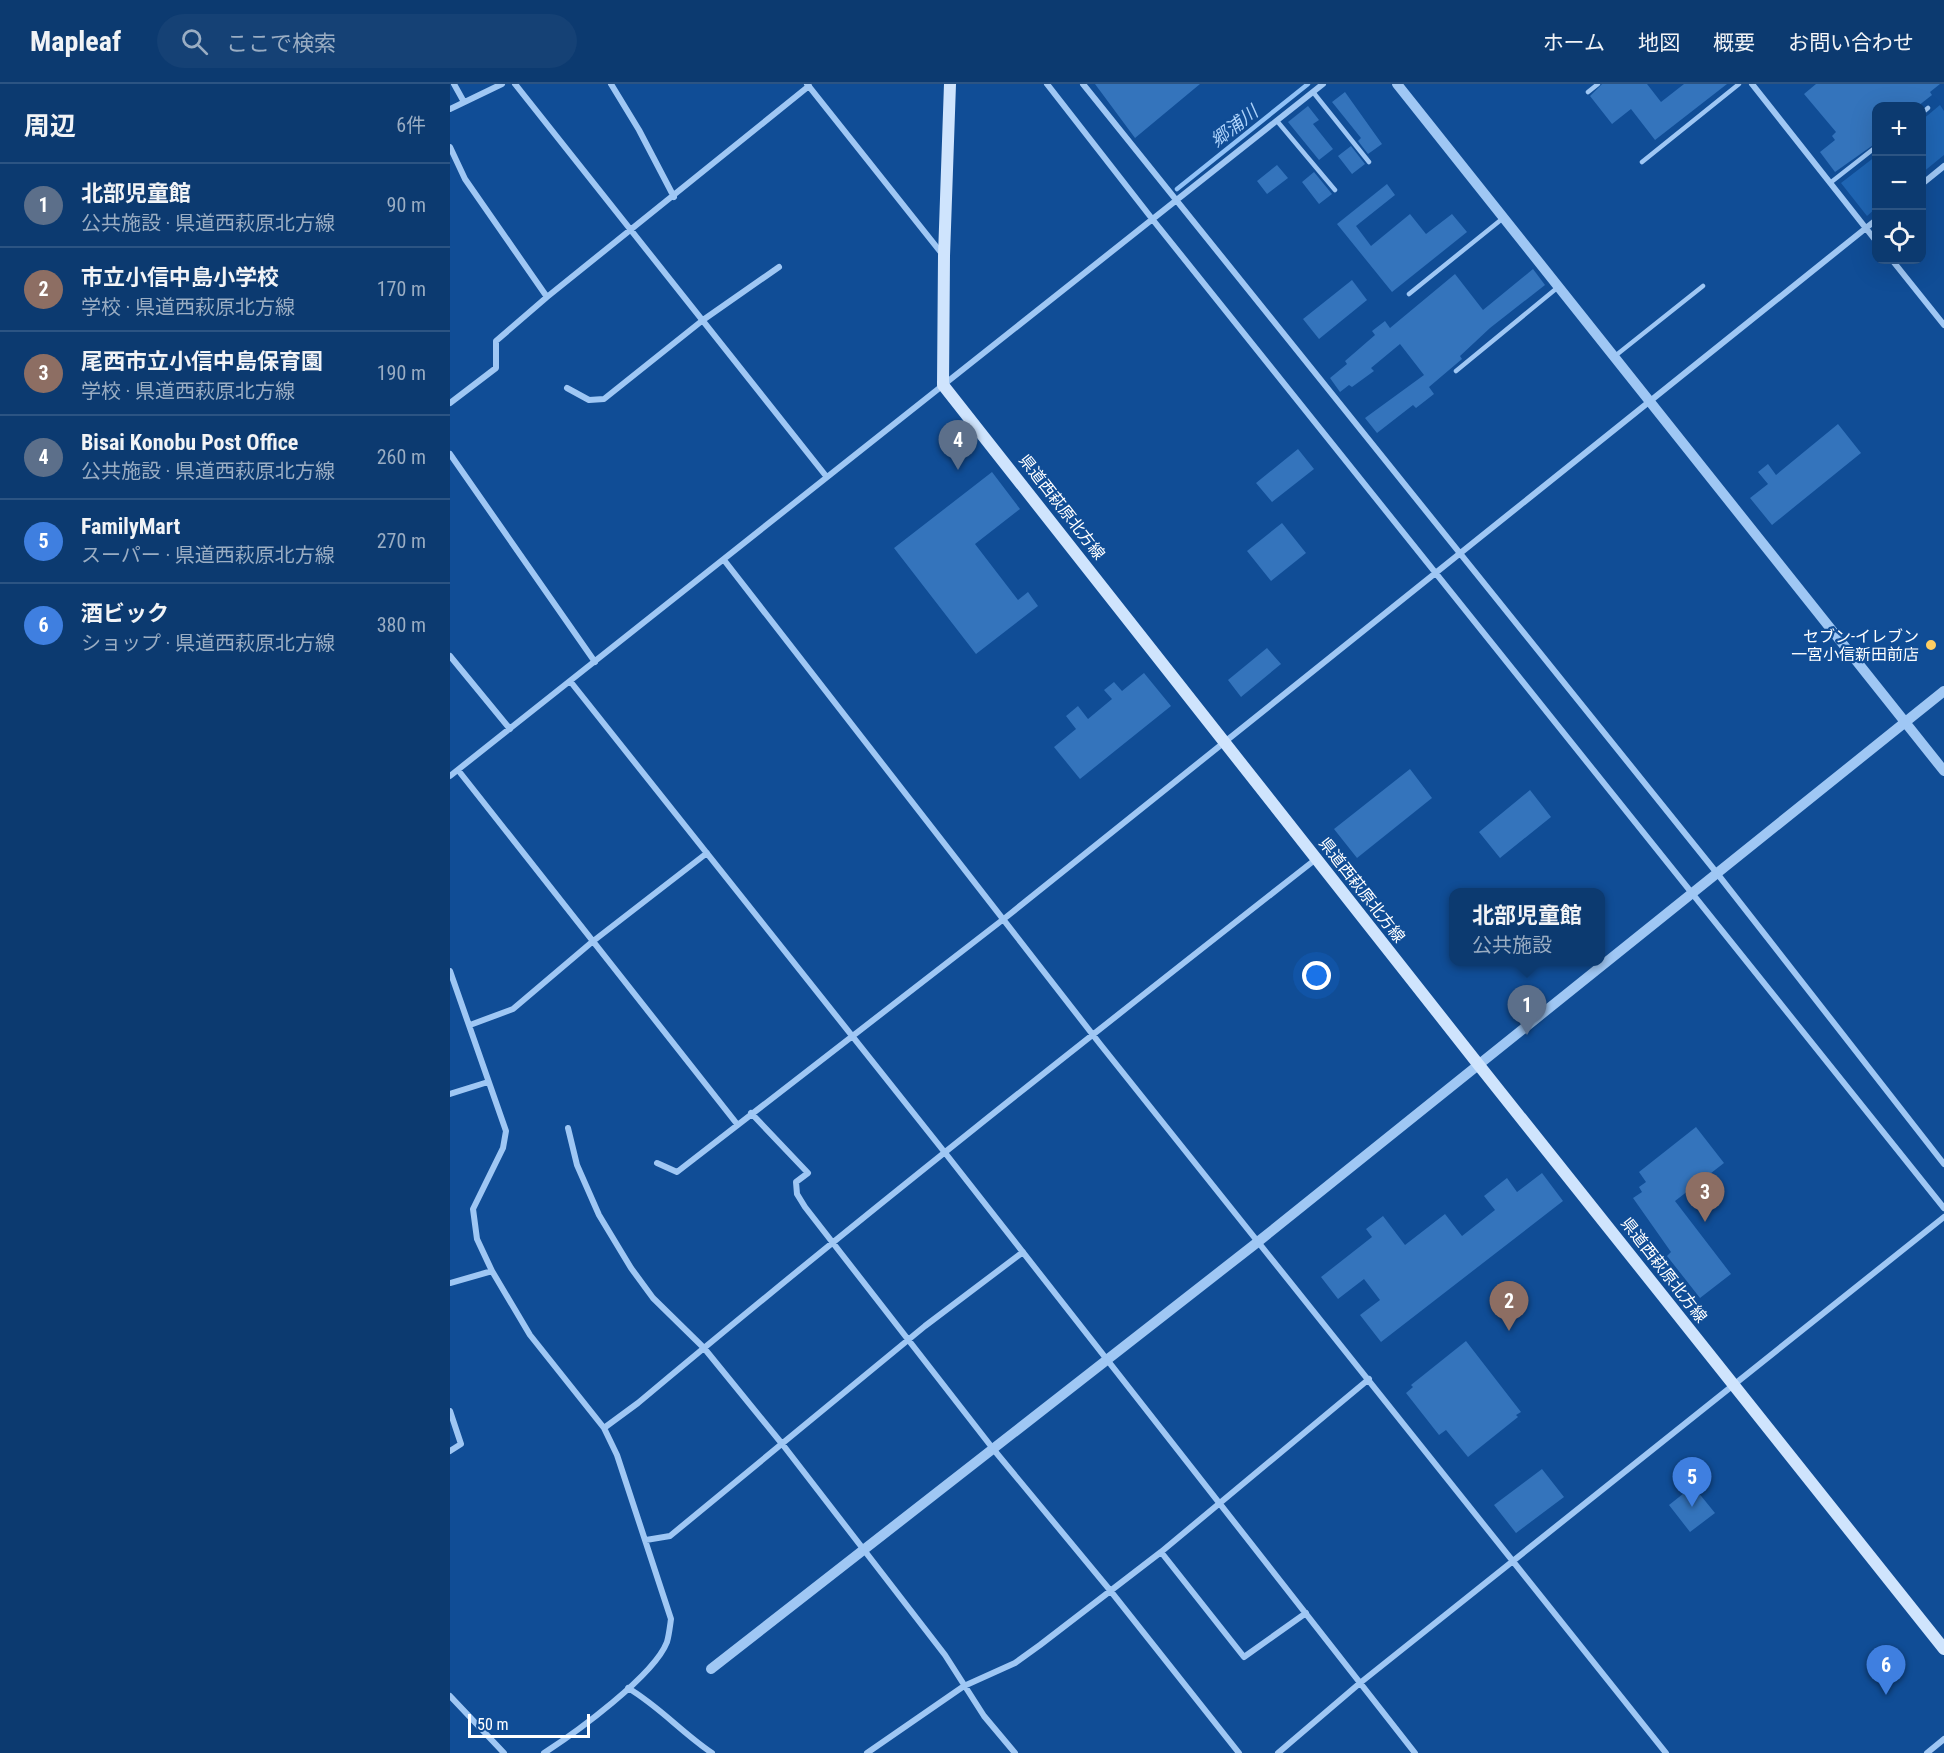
<!DOCTYPE html>
<html lang="ja">
<head>
<meta charset="utf-8">
<style>
  :root { --surface:#0c3a70; --page:#154175; --text:#f1f3f6; --muted:#9aadc3; --line:#2c5483; --accent:#90b9f0 }
  body { margin:0; font-family:"Roboto Condensed","Noto Sans JP",sans-serif; background:var(--page); color:var(--text) }
  .controls { position:absolute; right:18px; top:18px; display:grid; overflow:hidden; border-radius:12px; box-shadow:0 6px 24px #0002 }
  .controls button { width:54px; height:54px; display:grid; place-items:center; padding:0; border:0; border-bottom:2px solid var(--line); background:var(--surface); color:var(--text); font:30px sans-serif }
  .scale { position:absolute; left:18px; bottom:15px; width:122px; box-sizing:border-box; padding-left:6px; border:3px solid #fff; border-top:0; font-size:16px; line-height:21px; white-space:nowrap; color:#fff; -webkit-text-stroke:4px #104d96; paint-order:stroke }
  .you { position:absolute; left:867px; top:892px; width:21px; height:21px; margin:-15px; border:4px solid #fff; border-radius:50%; background:#1a73e8; box-shadow:0 0 0 9px #1a73e833 }
  .badge { display:grid; place-items:center; width:39px; height:39px; border-radius:50%; background:var(--accent); color:#fff; font-size:20px; font-weight:700 }
  .pin { position:absolute; translate:-50% -50px; filter:drop-shadow(0 2px 3px #0008) }
  .pin::after { content:''; position:absolute; top:32px; width:21px; height:18px; background:inherit; clip-path:polygon(0 0,100% 0,50% 100%) }
  .popup { position:absolute; left:999px; top:804px; width:156px; height:78px; box-sizing:border-box; display:grid; place-content:center; border-radius:12px; background:var(--surface); filter:drop-shadow(0 2px 4px #0005); font-size:20px; white-space:nowrap; color:var(--muted) }
  .popup b { font-size:22px; color:var(--text) }
  .popup::after { content:''; position:absolute; left:50%; top:100%; margin-left:-12px; border:12px solid transparent; border-top-color:var(--surface) }
  .list { margin:0; padding:0; list-style:none }
  h2 { display:flex; justify-content:space-between; align-items:center; height:78px; margin:0; padding:0 24px; font-size:26px }
  h2 small { font-size:20px; font-weight:400; color:var(--muted) }
  .list li { display:grid; grid-template-columns:39px 1fr auto; gap:18px; align-items:center; box-sizing:border-box; height:84px; padding:0 24px; border-top:2px solid var(--line) }
  .list b { display:block; font-size:22px; white-space:nowrap }
  .list p { margin:0; font-size:20px; white-space:nowrap; color:var(--muted) }
  .list em { font-size:20px; font-style:normal; color:var(--muted) }
  .icon { flex:none; width:33px; height:33px; fill:none; stroke:currentColor; stroke-width:2; stroke-linecap:round; stroke-linejoin:round }
  .map { position:relative; flex:none; width:1494px; height:1669px; overflow:hidden }
  header { display:flex; align-items:center; gap:36px; box-sizing:border-box; height:84px; padding:0 30px; background:var(--surface); border-bottom:2px solid var(--line) }
  header strong { font-size:28px }
  nav { display:flex; gap:33px; margin-inline-start:auto; font-size:21px }
  .search { width:420px; height:54px; background:var(--page); display:flex; align-items:center; gap:15px; box-sizing:border-box; padding:0 21px; border-radius:33px; color:var(--muted); font-size:22px }
  main { display:flex }
  aside { flex:1; background:var(--surface) }
  .map>svg:first-child { display:block }
  .green { fill:#1f65b3 }
  .lines { fill:none; stroke-linecap:round; stroke-linejoin:round }
  .stream { stroke:#91c2f7; stroke-width:4.5 }
  .building { fill:#3474bc }
  .service { stroke:#9fc7f4; stroke-width:4.5 }
  .minor { stroke:#9fc7f4; stroke-width:6 }
  .tertiary { stroke:#9fc7f4; stroke-width:10 }
  .secondary { stroke:#cfe4fd; stroke-width:12 }
  .poi-dot { fill:#ffce62; stroke:#104d96; stroke-width:2 }
  .labels { text-anchor:middle; dominant-baseline:central; stroke-width:4.5; stroke-linejoin:round; paint-order:stroke }
  .street-label { font-size:16px; fill:#fff; stroke:#104d96 }
  .poi-label { font-size:16px; fill:#fff; stroke:#104d96; text-anchor:end }
  .water-label { font-size:18px; font-style:italic; fill:#abd1fa; stroke:#104d96 }
</style>
</head>
<body>
<header>
<strong>Mapleaf</strong>
<div class="search"><svg class="icon" aria-label="search" viewBox="0 0 24 24"><circle cx="10" cy="10" r="6"/><path d="M15 15l6 6"/></svg>ここで検索</div>
<nav><a>ホーム</a><a>地図</a><a>概要</a><a>お問い合わせ</a></nav>
</header>
<main>
<aside>
<h2>周辺<small>6件</small></h2>
<ul class="list">
<li><span class="badge" style="background:#5c6f8a">1</span><div><b>北部児童館</b><p>公共施設 · 県道西萩原北方線</p></div><em>90 m</em></li>
<li><span class="badge" style="background:#8d6e63">2</span><div><b>市立小信中島小学校</b><p>学校 · 県道西萩原北方線</p></div><em>170 m</em></li>
<li><span class="badge" style="background:#8d6e63">3</span><div><b>尾西市立小信中島保育園</b><p>学校 · 県道西萩原北方線</p></div><em>190 m</em></li>
<li><span class="badge" style="background:#5c6f8a">4</span><div><b>Bisai Konobu Post Office</b><p>公共施設 · 県道西萩原北方線</p></div><em>260 m</em></li>
<li><span class="badge" style="background:#3f7fe0">5</span><div><b>FamilyMart</b><p>スーパー · 県道西萩原北方線</p></div><em>270 m</em></li>
<li><span class="badge" style="background:#3f7fe0">6</span><div><b>酒ビック</b><p>ショップ · 県道西萩原北方線</p></div><em>380 m</em></li>
</ul>
</aside>
<div class="map">
<svg width="1494" height="1669" viewBox="0 0 1494 1669">
  <rect width="100%" height="100%" fill="#104d96"/>
  <path class="green" d="M1490,21L1494,27V71L1472,89V36Z
    M1426,72V124L1417,132L1391,99Z"/>
  <g class="lines">
    <path class="stream" d="M727,105L858,0"/>
  </g>
  <path class="building" d="M645,0H750L685,54Z
    M1152,0H1197L1211,18L1234,0H1277L1205,56L1181,25L1162,40L1140,12Z
    M1366,0H1490L1480,8L1482,11L1468,22H1426V59L1385,88L1370,68L1385,56L1382,52L1386,48L1354,10Z
    M895,8L932,60L918,70L908,57L911,54L882,18Z
    M858,22L869,36L863,40L883,65L869,76L838,38Z
    M901,62L915,80L902,90L888,72Z
    M827,81L838,94L817,110L807,97Z
    M864,88L882,110L869,120L852,98Z
    M937,100L945,111L906,142L921,162L960,130L976,150L1002,130L1017,148L942,208L887,140Z
    M1083,185L1095,201L1040,244L1010,272L1012,275L979,303L984,310L966,324L963,321L927,349L915,334L974,291L950,260L921,284L924,287L902,303L899,301L890,308L880,294L897,280L895,277L925,251L922,247L935,237L940,244L1005,190L1033,226Z
    M902,196L917,216L869,255L853,235Z
    M1388,340L1411,369L1322,441L1300,414L1318,400L1308,388L1318,380L1326,391Z
    M848,365L864,385L822,418L806,399Z
    M542,388L570,425L525,460L568,516L578,508L588,522L526,570L444,464Z
    M832,439L856,469L821,497L797,467Z
    M817,564L831,580L791,613L778,596Z
    M694,589L721,622L630,695L604,663L626,645L616,632L628,622L638,635L662,615L654,606L664,598L672,607Z
    M960,685L982,714L907,774L884,745Z
    M1080,706L1101,733L1050,774L1029,748Z
    M1246,1043L1274,1079L1225,1117L1281,1190L1250,1214L1217,1172L1221,1168L1183,1114L1192,1108L1189,1103L1196,1098L1189,1088Z
    M1092,1089L1113,1117L931,1258L910,1231L930,1216L914,1195L888,1215L871,1193L922,1153L916,1145L933,1132L955,1161L995,1130L1012,1152L1045,1126L1034,1112L1057,1094L1067,1108Z
    M1016,1257L1071,1328L1066,1331L1068,1333L1018,1373L996,1346L989,1351L956,1309L963,1303L961,1301Z
    M1092,1385L1114,1413L1066,1449L1044,1421Z
    M1243,1402L1265,1429L1240,1448L1219,1421Z"/>
  <g class="lines">
    <path class="service" d="M863,8L919,78
      M1138,8L1148,0
      M1472,29L1478,24
      M827,37L885,106
      M1192,78L1289,0
      M1380,99L1426,63
      M959,210L1052,135
      M1165,272L1253,202
      M1006,287L1107,204"/>
    <path class="minor" d="M4,0L14,18
      M65,0L376,392
      M161,0L189,46L224,113
      M357,0L493,171
      M597,0L703,136L1494,1124
      M633,0L1266,788L1494,1080
      M1302,0L1426,157
      M0,25L52,0
      M0,63L15,95L97,213
      M1472,100L1494,82
      M1442,176L1494,241
      M117,304L139,316L154,315L253,236L329,183
      M0,319L46,284V257L97,213L359,2
      M0,370L145,578
      M274,476L650,960L1216,1669
      M0,572L60,645
      M120,597L496,1070L965,1669
      M8,686L287,1040
      M0,692L873,0
      M0,887L56,1047L53,1064L23,1125L27,1155L42,1187L80,1251L154,1344L167,1371L221,1535C220,1542 219,1551 217,1558C204,1592 125,1649 94,1669
      M20,941L63,925L142,858L257,769
      M0,1010L38,998
      M301,1029L358,1089L346,1098L347,1110L355,1123L544,1366L659,1505L789,1669
      M118,1044L127,1081L149,1131L181,1184L203,1214L254,1264L333,1361L495,1571L534,1632L565,1669
      M207,1079L227,1088L555,834L1426,136
      M0,1199L42,1187
      M0,1327L11,1360L0,1367
      M154,1344L188,1319C410,1133 638,954 866,775
      M196,1456L220,1452L475,1242L573,1168
      M711,1468L794,1573L856,1529
      M178,1604C210,1623 231,1648 262,1669
      M0,1612L54,1669
      M417,1669L514,1602L565,1579L590,1561L711,1468L919,1295
      M828,1669L910,1599L1494,1133
      M1477,1669L1494,1655"/>
    <path class="tertiary" d="M947,0L1494,687
      M261,1585L809,1157L1494,607"/>
    <path class="secondary" d="M500,0L494,172L493,301L1028,980L1494,1565"/>
  </g>
  <circle class="poi-dot" cx="1481" cy="561" r="6"/>
  <g class="labels">
    <g class="street-label">
      <text transform="translate(612 423) rotate(52)">県道西萩原北方線</text>
      <text transform="translate(912 806) rotate(52)">県道西萩原北方線</text>
      <text transform="translate(1214 1186) rotate(52)">県道西萩原北方線</text>
    </g>
    <g class="poi-label">
      <text x="1469" y="552">セブン-イレブン<tspan x="1469" dy="18">一宮小信新田前店</tspan></text>
    </g>
    <g class="water-label">
      <text transform="translate(784 42) rotate(-38)">郷浦川</text>
    </g>
  </g>
</svg>
<div class="controls">
<button>+</button>
<button>−</button>
<button><svg class="icon" aria-label="locate" viewBox="0 0 24 24"><circle cx="12" cy="12" r="6"/><path d="M12 2v4M12 18v4M2 12h4M18 12h4"/></svg></button>
</div>
<div class="scale">50 m</div>
<div class="you"></div>
<div class="pin badge" style="left:1077px;top:951px;background:#5c6f8a">1</div>
<div class="popup"><b>北部児童館</b>公共施設</div>
<div class="pin badge" style="left:1059px;top:1247px;background:#8d6e63">2</div>
<div class="pin badge" style="left:1255px;top:1138px;background:#8d6e63">3</div>
<div class="pin badge" style="left:508px;top:386px;background:#5c6f8a">4</div>
<div class="pin badge" style="left:1242px;top:1423px;background:#3f7fe0">5</div>
<div class="pin badge" style="left:1436px;top:1611px;background:#3f7fe0">6</div>
</div>
</main>
</body>
</html>
